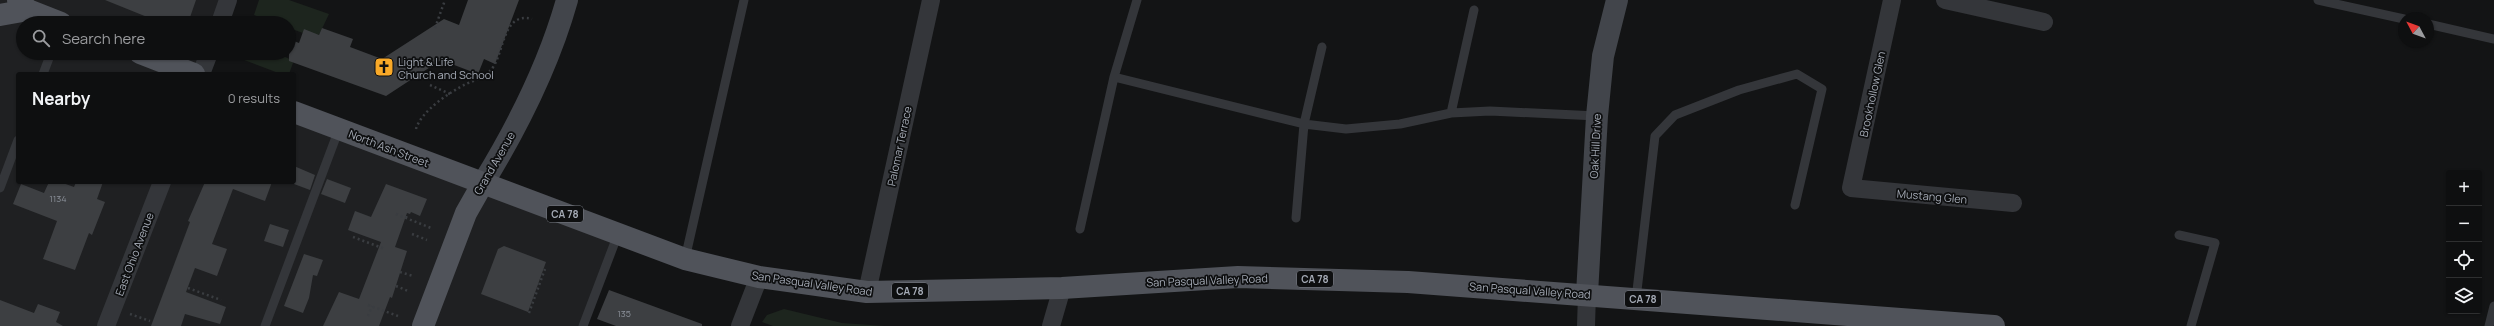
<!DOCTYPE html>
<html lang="en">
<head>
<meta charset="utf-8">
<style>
  :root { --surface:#0e0f10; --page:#1c1d1e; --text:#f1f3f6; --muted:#9b9c9f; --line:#2e2f30 }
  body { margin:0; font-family:Manrope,sans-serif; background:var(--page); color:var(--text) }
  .controls { position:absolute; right:12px; bottom:12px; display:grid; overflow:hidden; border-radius:4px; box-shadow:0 1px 3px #0004 }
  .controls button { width:36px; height:36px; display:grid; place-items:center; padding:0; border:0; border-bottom:1px solid var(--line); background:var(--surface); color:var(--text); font:20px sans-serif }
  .compass { position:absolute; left:2398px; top:12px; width:36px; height:36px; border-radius:50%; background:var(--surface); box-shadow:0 1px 3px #0004; rotate:311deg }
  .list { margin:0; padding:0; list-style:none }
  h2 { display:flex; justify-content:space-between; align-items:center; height:52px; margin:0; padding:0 16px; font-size:17px }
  h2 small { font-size:13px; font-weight:400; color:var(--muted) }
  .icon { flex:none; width:22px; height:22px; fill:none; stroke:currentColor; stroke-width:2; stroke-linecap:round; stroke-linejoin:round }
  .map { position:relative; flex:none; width:2494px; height:326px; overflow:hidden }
  .search { position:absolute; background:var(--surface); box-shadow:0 1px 3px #0004; left:16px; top:16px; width:280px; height:44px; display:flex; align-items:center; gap:10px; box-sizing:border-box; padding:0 14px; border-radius:22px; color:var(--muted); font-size:15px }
  .panel { position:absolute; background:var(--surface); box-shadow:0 1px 3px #0004; left:16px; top:72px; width:280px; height:112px; border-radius:4px }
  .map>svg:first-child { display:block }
  .built { fill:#1f2022 }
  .green { fill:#1d251e }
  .building { fill:#3d3f42 }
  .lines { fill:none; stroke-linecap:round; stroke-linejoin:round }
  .path { stroke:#3a3d41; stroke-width:2.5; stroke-dasharray:2 3; stroke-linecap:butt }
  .lane { stroke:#34363a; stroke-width:9 }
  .street { stroke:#34363a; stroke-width:18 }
  .secondary { stroke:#42454b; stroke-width:22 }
  .primary { stroke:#50535a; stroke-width:22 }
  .labels { text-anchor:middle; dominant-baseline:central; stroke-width:3.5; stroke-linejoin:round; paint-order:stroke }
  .number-label { font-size:9px; fill:#8b9099 }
  .shield { fill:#0e0f10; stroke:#787c84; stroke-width:1 }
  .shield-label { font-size:10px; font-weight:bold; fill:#a5abb6 }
  .poi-label { font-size:11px; fill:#a5abb6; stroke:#0e0f10; text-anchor:start }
  .street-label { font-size:11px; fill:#a5abb6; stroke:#0e0f10 }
</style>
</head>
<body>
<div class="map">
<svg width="2494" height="326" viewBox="0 0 2494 326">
  <rect width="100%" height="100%" fill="#131415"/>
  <path class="built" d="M0,0H228L220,23H23V53H209L201,74H18V182H294V112L618,234L583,326H0Z"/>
  <path class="green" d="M259,0H289L329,14L319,35L303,33L289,28V23H275L254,15Z
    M235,53H276L292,60L293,63L289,74H281L239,58Z
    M784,309L842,323L885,326H773L762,322L767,315Z"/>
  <path class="building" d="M105,0H196L188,23H162Z
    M468,0H519L495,64L484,59L478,74L441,60L386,96L289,61V39L299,43L304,29L319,35L322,28L353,39L350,47L382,59L444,19L459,25Z
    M294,166L315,175L310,190L294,184Z
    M327,179L351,188L345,203L321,194Z
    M49,182H60L74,187L76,182H103L97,199L105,202L92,235L89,233L75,270L43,259L57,221L13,204L21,184L44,193Z
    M205,182H272L265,201L233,189L212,244L227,249L217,276L195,268L186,292L226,307L220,324L185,314L181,326H151L190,222L188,221Z
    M386,184L427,199L420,216L411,212L410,214L407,213L395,247L407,251L392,298L390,297L379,326H323L339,292L359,299L381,242L348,230L355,211L371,217Z
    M270,224L289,230L283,247L264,241Z
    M504,246L546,262L528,312L481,294L498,249Z
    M304,254L323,260L317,276L313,275L309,298L303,313L284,306Z
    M609,290L702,324V326H616L597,319Z
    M0,300L34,313L38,304L60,312L56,322L63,326H0Z"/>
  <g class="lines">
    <path class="path" d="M435,28L445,0
      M430,85L450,94
      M416,129C421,111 450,92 466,84C475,80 483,78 490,71C505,56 501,11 532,19
      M396,214L431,228
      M406,218L407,214
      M412,234L427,240
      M353,237L385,249
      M400,272L413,276
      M396,286L408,291
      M188,288L221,300
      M368,305L398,316
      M529,313L545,269
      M130,314L150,321
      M368,316L372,306"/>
    <path class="lane" d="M2318,0L2404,19
      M2428,24L2494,39
      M43,74L51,53
      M1114,77L1304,124L1346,129L1400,124L1451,113L1490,111L1597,116
      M1451,113L1474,10
      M0,188L18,140
      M1296,218L1304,124L1322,47
      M1080,229L1114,77L1137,0
      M2179,235L2215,243L2191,326
      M685,259L744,0
      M1636,299L1655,136L1675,115L1739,90L1797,74L1822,89L1795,205
      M265,326L339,129
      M583,326L618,234
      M2489,326L2494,306"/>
    <path class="street" d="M1892,0L1851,188L2013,203
      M1945,0L2044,22
      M220,23L228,0
      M201,74L209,53
      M867,292L931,0
      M106,326L162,182
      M740,326L759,277
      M1051,326L1062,288
      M1586,326L1587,294"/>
    <path class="secondary" d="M483,183C518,126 549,64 567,0
      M1587,294L1597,116L1603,56L1617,0"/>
    <path class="primary" d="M18,0L28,10L61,23
      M0,15L28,10
      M140,53L194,74
      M294,112L685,259L759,277L867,292L1062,288L1238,277L1408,282L1994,326
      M423,326L466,213L483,183"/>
  </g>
  <defs>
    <symbol id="church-square" viewBox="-11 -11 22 22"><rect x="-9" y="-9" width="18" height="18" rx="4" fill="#f9a928" stroke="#0e0f10"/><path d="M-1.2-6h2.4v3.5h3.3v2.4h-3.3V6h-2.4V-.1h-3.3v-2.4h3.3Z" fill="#111"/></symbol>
  </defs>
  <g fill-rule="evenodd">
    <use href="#church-square" x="373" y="56" width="22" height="22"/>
  </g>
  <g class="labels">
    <g class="number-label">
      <text x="58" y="198">1134</text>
      <text x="624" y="313">135</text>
    </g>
    <g class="shield">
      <rect x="547" y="206" width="36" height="16" rx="3"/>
      <rect x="1297" y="271" width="36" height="16" rx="3"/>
      <rect x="892" y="283" width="36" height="16" rx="3"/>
      <rect x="1625" y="291" width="36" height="16" rx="3"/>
    </g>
    <g class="shield-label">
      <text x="565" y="214">CA 78</text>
      <text x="1315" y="279">CA 78</text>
      <text x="910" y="291">CA 78</text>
      <text x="1643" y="299">CA 78</text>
    </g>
    <g class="poi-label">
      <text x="398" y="61">Light &amp; Life<tspan x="398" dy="13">Church and School</tspan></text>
    </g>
    <g class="street-label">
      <text transform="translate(1872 94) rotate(-78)">Brookhollow Glen</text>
      <text transform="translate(899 146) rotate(-78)">Palomar Terrace</text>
      <text transform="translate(1595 146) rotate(-87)">Oak Hill Drive</text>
      <text transform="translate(389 148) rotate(21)">North Ash Street</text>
      <text transform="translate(494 163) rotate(-60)">Grand Avenue</text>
      <text transform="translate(1932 196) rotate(5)">Mustang Glen</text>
      <text transform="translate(134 254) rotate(-69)">East Ohio Avenue</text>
      <text transform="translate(1207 280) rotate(-2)">San Pasqual Valley Road</text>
      <text transform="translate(812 283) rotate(8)">San Pasqual Valley Road</text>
      <text transform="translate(1530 290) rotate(4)">San Pasqual Valley Road</text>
    </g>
  </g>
</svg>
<div class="controls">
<button>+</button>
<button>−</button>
<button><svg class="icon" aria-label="locate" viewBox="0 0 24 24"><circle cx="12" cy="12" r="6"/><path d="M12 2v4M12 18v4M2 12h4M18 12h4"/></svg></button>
<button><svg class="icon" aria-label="layers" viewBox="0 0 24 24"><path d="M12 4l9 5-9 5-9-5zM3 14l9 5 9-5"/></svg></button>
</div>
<svg class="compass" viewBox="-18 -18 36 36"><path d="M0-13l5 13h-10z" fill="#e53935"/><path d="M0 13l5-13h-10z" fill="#9b9c9f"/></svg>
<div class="search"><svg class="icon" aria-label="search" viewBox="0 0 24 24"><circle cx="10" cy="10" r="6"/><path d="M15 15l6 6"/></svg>Search here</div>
<section class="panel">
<h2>Nearby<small>0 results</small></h2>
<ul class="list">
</ul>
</section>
</div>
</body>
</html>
